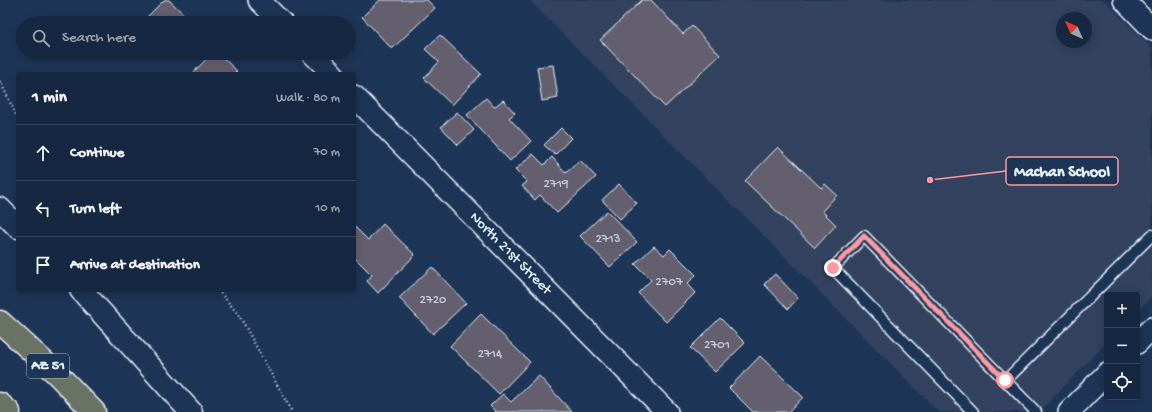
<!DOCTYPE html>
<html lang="en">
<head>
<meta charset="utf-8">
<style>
  :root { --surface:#162841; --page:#1f3048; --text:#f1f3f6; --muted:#9ea6b1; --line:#35445a }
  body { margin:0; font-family:"Gochi Hand",sans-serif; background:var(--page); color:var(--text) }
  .controls { position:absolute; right:12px; bottom:12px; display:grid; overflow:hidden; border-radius:4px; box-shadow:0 2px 10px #0003 }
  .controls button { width:36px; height:36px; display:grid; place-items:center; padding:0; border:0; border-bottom:1px solid var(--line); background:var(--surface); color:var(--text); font:20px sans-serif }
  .compass { position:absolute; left:1056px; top:12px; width:36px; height:36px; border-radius:50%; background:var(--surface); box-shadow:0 2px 10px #0003; rotate:315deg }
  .stop { position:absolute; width:12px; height:12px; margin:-9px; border:3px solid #ff9aa2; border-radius:50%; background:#fff }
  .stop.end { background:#ff9aa2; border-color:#fff; box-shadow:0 1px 4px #0008 }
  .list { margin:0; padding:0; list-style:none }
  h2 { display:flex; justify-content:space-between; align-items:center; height:52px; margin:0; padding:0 16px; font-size:17px }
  h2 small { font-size:13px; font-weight:400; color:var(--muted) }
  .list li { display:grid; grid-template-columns:26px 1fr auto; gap:12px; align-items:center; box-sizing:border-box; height:56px; padding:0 16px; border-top:1px solid var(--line) }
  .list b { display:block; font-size:15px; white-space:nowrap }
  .list em { font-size:13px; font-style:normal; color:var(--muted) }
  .icon { flex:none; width:22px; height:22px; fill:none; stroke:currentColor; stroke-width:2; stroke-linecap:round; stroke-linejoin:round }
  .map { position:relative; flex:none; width:1152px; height:412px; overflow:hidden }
  .search { position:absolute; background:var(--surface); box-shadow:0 2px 10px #0003; left:16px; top:16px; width:340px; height:44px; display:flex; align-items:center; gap:10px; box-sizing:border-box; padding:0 14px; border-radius:22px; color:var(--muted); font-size:15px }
  .panel { position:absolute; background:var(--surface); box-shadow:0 2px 10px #0003; left:16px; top:72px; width:340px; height:220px; border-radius:4px }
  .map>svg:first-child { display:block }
  .built { fill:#32425e; fill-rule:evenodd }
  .building { fill:#635f6e; stroke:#e8f1f8 }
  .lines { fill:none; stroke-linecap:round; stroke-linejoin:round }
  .lane-casing { stroke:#e8f1f8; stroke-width:13 }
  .street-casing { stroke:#e8f1f8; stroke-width:24 }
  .secondary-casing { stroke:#e8f1f8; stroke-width:25 }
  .highway-casing { stroke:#e8f1f8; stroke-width:25 }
  .path { stroke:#e8f1f8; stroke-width:2.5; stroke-dasharray:1 3; stroke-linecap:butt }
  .lane { stroke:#1d3557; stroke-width:10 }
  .street { stroke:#1d3557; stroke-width:21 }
  .secondary { stroke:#1d3557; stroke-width:22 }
  .highway { stroke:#6b7165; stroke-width:22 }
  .route { stroke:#ff9aa2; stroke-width:5 }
  .labels { text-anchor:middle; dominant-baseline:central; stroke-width:3.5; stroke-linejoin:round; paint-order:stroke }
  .number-label { font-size:13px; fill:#c7ccd6 }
  .shield { fill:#1d3557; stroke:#abb9c8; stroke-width:1 }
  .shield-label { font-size:14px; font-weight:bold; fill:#e8f1f8 }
  .street-label { font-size:15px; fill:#e8f1f8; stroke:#1d3557 }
  .leader { fill:none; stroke:#ff9aa2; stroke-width:1.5 }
  .callout-dot { fill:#ff9aa2; stroke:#1d3557; stroke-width:1.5 }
  .callout { fill:#1d3557; stroke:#ff9aa2; stroke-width:1.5 }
  .callout-label { font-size:16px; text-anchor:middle; font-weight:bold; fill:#e8f1f8 }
</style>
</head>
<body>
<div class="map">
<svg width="1152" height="412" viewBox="0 0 1152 412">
  <rect width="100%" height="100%" fill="#1d3557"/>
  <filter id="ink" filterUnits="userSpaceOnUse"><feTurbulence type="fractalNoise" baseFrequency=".025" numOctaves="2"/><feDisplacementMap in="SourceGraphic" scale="8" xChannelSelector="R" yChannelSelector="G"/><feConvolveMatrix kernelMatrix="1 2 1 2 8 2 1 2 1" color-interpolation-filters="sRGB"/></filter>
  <g filter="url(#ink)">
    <path class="built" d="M529,0H1104L1152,48V296L1137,312V295H1107V342L1039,412H939ZM1062,18H1086V42H1062Z"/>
    <path class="building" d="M164,0H169L190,20L188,23H149L145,19Z
      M380,0H427L435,8L392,49L362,17Z
      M642,0H651L683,34L692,26L720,55L665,107L600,40Z
      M440,35L481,74L452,105L424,78L439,62L425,49Z
      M212,53H218L237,71L234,74H192Z
      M553,65L558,98L542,101L537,67Z
      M486,98L494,107L503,100L515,113L509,118L531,141L510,161L467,115Z
      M457,112L474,130L458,145L441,127Z
      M561,128L571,138L555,155L544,145Z
      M778,147L821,188L825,184L837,195L822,211L836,225L815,248L745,181Z
      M533,154L544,165L552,157L566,173L580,160L596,177L557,213L540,195L535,200L522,186L527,182L515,170Z
      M619,184L637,203L620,219L602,200Z
      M607,211L637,242L610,267L580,236Z
      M383,224L415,255L378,293L367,281L372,275L354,257V226L368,240Z
      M654,246L664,255L670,249L696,275L687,284L695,293L666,322L638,293L651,280L635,264Z
      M432,267L466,303L433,334L399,298Z
      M775,274L798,298L788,309L764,284Z
      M481,314L530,362L499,394L450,346Z
      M720,318L745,343L715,372L690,348Z
      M760,356L803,397L789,412H753L729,388Z
      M539,376L572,412H496L490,406L503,394L511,402Z"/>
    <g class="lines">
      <defs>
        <path id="lane" d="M1005,381L1152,235
          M973,412L833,268L864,236L1036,412"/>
        <g id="street">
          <path d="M259,0L282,23"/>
          <path d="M1124,0L1152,29"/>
          <path d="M312,53L333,74"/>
          <path id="s1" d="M354,96L667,412"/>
          <path d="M1137,343L1152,328"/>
          <path d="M1069,412L1107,373"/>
        </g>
        <path id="secondary" d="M0,209L18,227
          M81,290L191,412"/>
        <path id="highway" d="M0,322L56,373L94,412
          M0,404L9,412"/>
      </defs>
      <use href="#lane" class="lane-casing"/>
      <use href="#street" class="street-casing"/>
      <use href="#secondary" class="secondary-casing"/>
      <use href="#highway" class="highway-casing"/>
      <path class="path" d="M0,81L18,119
        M218,290L239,315L292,412"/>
      <use href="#lane" class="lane"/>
      <use href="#street" class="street"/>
      <use href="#secondary" class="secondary"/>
      <use href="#highway" class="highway"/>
    </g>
  </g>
  <g class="lines" filter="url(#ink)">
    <path class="route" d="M833,268L864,236L1005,380"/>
  </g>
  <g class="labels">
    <g class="number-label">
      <text x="556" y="184">2719</text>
      <text x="608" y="239">2713</text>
      <text x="669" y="282">2707</text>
      <text x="433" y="300">2720</text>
      <text x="717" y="345">2701</text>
      <text x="490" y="354">2714</text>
    </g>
    <rect class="shield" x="27" y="354" width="42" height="24" rx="3"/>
    <g class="shield-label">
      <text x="48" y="366">AZ 51</text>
    </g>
    <g class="street-label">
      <text stroke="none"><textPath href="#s1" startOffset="222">North 21st Street</textPath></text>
    </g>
  </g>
  <path class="leader" d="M930 180L1006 171"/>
  <circle class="callout-dot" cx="930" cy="180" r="4"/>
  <rect class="callout" x="1006" y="157" width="112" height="28" rx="4"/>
  <g class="callout-label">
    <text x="1062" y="176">Machan School</text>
  </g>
</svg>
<div class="controls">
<button>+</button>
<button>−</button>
<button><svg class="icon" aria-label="locate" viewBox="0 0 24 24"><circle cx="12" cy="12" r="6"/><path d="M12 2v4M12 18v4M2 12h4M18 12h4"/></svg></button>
</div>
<svg class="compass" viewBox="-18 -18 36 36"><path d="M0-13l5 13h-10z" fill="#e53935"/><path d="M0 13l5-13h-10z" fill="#9ea6b1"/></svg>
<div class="stop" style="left:1005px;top:380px"></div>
<div class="stop end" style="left:833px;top:268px"></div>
<div class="search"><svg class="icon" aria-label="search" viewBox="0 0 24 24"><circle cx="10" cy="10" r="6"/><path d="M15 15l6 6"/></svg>Search here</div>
<section class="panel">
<h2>1 min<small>Walk · 80 m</small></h2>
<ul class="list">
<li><svg class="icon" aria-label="ahead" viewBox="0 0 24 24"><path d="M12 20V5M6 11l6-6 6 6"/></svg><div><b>Continue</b></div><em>70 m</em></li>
<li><svg class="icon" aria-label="left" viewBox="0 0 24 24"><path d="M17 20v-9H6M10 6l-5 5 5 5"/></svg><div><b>Turn left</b></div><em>10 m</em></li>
<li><svg class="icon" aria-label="arrive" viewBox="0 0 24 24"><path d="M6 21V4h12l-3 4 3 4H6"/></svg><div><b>Arrive at destination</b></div></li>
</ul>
</section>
</div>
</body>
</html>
